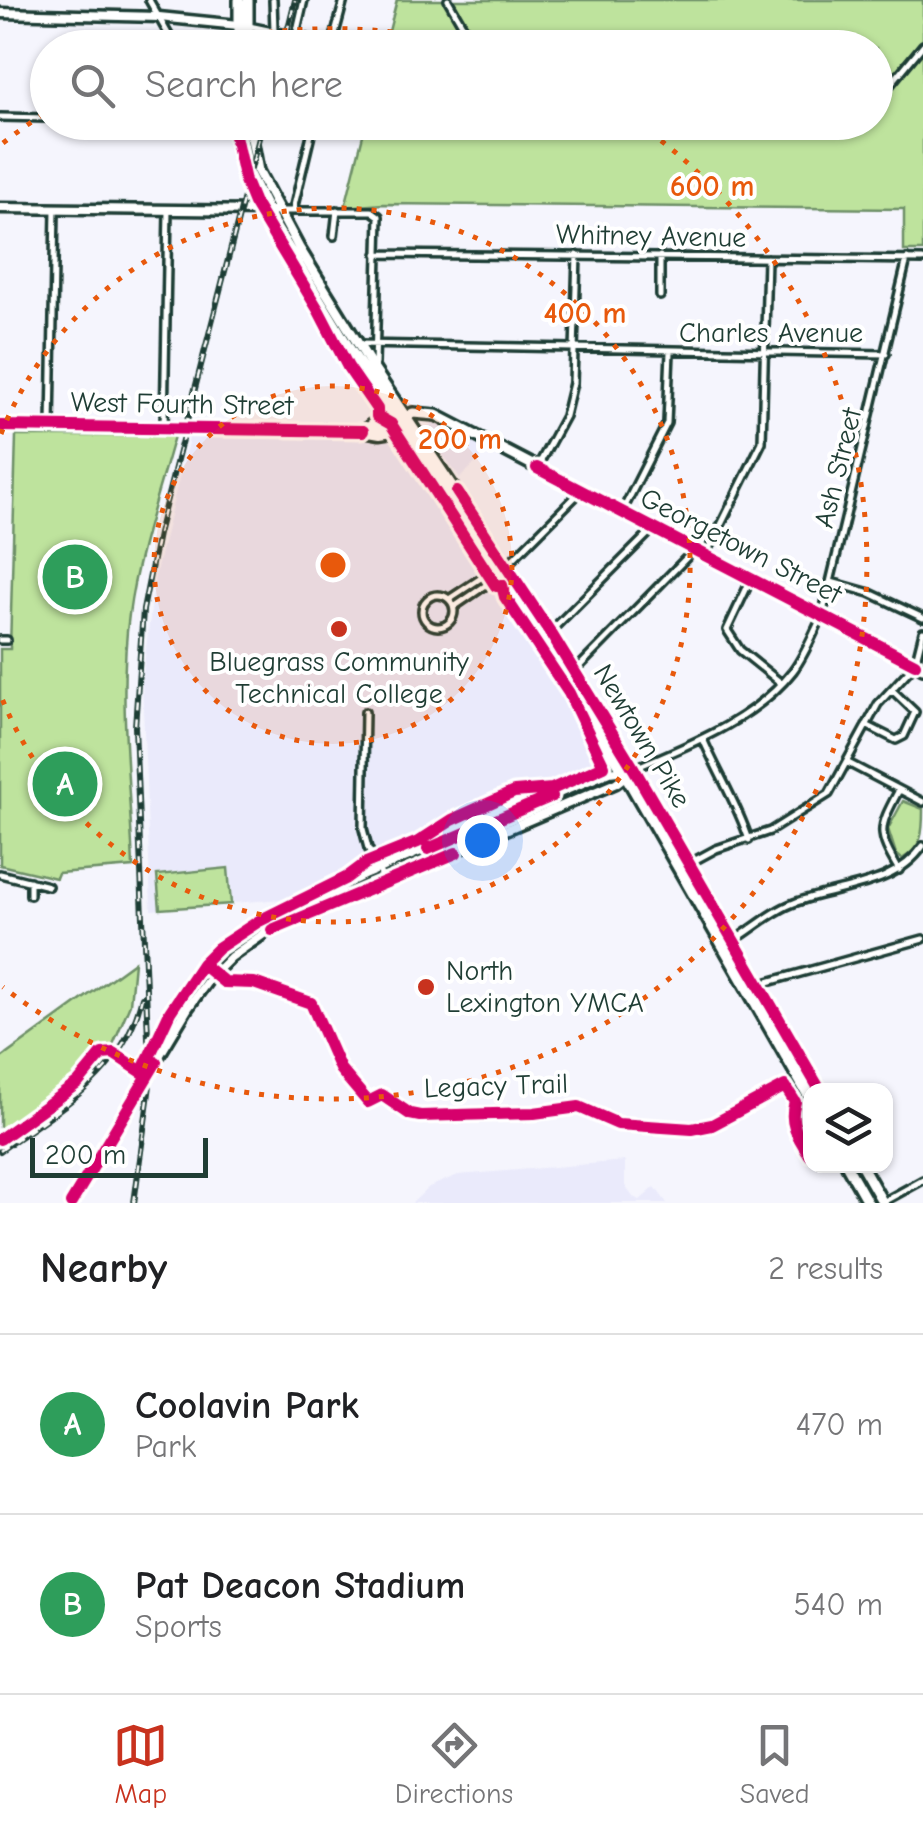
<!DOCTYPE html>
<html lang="en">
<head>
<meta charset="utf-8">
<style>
  :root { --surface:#fff; --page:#f6f6f6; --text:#202124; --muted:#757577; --line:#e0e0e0; --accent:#c8321e }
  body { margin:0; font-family:"Comic Neue",sans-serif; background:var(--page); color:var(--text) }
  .controls { position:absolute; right:30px; bottom:30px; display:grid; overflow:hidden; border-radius:20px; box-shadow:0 2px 8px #0004 }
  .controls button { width:90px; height:90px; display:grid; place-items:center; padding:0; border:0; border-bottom:2px solid var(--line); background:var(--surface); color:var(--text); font:50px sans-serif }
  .scale { position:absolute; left:30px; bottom:25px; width:178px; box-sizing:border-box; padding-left:10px; border:5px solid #1f3d34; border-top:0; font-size:28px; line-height:35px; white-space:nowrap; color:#1f3d34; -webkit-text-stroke:8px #fff; paint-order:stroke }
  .you { position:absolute; left:482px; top:840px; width:35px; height:35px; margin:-25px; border:8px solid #fff; border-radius:50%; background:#1a73e8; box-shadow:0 0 0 15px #1a73e833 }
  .badge { display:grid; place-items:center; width:65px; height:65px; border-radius:50%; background:var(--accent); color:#fff; font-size:32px; font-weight:700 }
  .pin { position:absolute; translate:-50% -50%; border:5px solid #fff; box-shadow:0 2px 10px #0006 }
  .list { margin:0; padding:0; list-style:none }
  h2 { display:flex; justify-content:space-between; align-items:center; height:130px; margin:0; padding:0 40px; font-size:42px }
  h2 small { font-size:32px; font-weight:400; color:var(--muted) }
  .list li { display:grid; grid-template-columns:65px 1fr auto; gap:30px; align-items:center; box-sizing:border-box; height:180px; padding:0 40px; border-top:2px solid var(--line) }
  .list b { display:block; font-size:38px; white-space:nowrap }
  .list p { margin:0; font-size:32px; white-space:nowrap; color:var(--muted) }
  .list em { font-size:32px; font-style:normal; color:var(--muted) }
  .icon { flex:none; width:55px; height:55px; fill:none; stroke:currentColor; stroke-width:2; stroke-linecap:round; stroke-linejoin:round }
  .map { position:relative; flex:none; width:923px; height:1203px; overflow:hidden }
  .search { position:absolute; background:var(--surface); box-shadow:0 2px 8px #0004; left:30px; right:30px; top:30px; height:110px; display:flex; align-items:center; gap:25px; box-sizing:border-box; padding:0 35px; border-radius:55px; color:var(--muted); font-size:38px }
  .sheet { height:490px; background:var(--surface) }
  nav { display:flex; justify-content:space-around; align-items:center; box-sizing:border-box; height:140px; border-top:2px solid var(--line); background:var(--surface); font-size:28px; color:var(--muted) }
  nav a { display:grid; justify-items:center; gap:5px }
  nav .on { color:var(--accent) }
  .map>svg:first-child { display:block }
  .built { fill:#eaeafb }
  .green { fill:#bee39d; stroke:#6e9068; stroke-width:2.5 }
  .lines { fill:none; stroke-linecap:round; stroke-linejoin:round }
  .street-casing { stroke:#1f3d34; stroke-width:12 }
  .secondary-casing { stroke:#1f3d34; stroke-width:15 }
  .primary-casing { stroke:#1f3d34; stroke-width:16 }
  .street { stroke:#fff; stroke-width:5 }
  .secondary { stroke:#fff; stroke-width:8 }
  .primary { stroke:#fff; stroke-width:9 }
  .rail-casing { stroke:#1f3d34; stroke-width:6 }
  .rail { stroke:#fff; stroke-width:2.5; stroke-dasharray:8; stroke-linecap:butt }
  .cycleway-casing { stroke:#fff; stroke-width:19 }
  .cycleway { stroke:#d6006c; stroke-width:12 }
  .ring { fill:none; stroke:#e8590c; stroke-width:5; stroke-dasharray:5 10 }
  .poi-dot { fill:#c8321e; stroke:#fff; stroke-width:4 }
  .labels { text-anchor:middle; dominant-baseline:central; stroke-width:8; stroke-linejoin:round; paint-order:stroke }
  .street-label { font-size:28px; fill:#1f3d34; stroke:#fff }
  .poi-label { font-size:28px; fill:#1f3d34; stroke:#fff }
  .centre { fill:#e8590c; stroke:#fff; stroke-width:5 }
  .ring-label { font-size:30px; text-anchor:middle; font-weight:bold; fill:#e8590c; stroke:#fff; stroke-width:8; stroke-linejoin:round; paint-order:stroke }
</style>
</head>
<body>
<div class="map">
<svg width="923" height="1203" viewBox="0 0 923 1203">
  <rect width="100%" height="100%" fill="#f5f5fd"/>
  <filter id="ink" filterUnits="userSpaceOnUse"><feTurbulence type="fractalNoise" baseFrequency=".01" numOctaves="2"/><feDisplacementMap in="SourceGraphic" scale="20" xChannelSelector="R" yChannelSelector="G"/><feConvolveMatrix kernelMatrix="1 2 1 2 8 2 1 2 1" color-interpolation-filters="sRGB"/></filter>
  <g filter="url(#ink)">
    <path class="built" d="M435,420L488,451L460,478L425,430Z
      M190,434L404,438L578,703L604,767L295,898L151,910L142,682L155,576Z
      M625,1161V1186L633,1197L640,1200L655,1187L667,1203H412L429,1187L458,1175Z"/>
    <path class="green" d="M397,0H923V251H904V209L383,204L345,207L366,123L876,122V48L385,47Z
      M16,436H174C158,494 137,554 129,614C118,696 130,784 133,867L58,873L56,878L0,865V649H10Z
      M903,801L923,809C923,832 923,847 902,859L896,854L888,829Z
      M228,868L231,904L160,909L157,875Z
      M134,962L130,1004L112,1047L97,1048L78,1076L0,1133V1059Z"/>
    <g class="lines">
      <defs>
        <path id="street" d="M149,0L176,48
          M273,0L274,30
          M448,0L467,33L492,48
          M249,26L354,48
          M332,45L344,0
          M293,48L304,0
          M876,102L923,45
          M0,117L48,118
          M227,122L240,131
          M271,125L272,122
          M293,210L314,122
          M280,211H372L379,216L375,364
          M334,236L337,210
          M377,254L923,260
          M660,256V296
          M359,344L886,354
          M51,426L55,209
          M164,427L168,210
          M538,466L565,416L573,383L577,255
          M622,512L667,423L670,352
          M706,555L762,442L767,258
          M506,566L581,491
          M751,579L727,630L740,650L781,683
          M831,582L870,593L923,618
          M422 611a16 16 0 1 1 32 0a16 16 0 1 1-32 0Z
          M449,599L487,574L497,571
          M454,607L492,581L498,574
          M549,633L653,529
          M0,640H7
          M574,672L695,549
          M365,712L363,829L368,848L385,883
          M866,725L896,740L904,736L915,712L892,690
          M703,739C718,774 738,805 749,840
          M848,763L923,802
          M635,768C689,745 755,720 793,671C805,655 813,634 822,616L907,259
          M690,863L716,849L770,831L829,794L878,704L915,664L923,632
          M899,870C876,832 879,828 899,790
          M0,874L48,886
          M30,895V881
          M733,941C753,929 772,911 794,903C838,886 894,888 923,846
          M750,991L768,982L923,939
          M883,1202L923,1180"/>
        <path id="secondary" d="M0,13L159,17L248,26
          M0,208L273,211
          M0,426L363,431L380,434L405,430
          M372,429L399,421
          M363,431L380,417L378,395
          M276,928L616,783L629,773
          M71,1203L188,1008L209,979L231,957L309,902L366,874L609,772L634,769"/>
        <path id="primary" d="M248,0V48
          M239,48V0
          M239,122L249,174L274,224L350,349L569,677L810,1099
          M249,122L258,171L299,248L375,371L550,632L634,769L820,1090
          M401,420L413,413L436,415L923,668
          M847,1166L868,1203
          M862,1166L883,1203"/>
      </defs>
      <use href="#street" class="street-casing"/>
      <use href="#secondary" class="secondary-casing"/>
      <use href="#primary" class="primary-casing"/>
      <use href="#street" class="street"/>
      <use href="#secondary" class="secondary"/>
      <use href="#primary" class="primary"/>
      <defs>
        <path id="rail" d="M283,48L295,0
          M0,1151C61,1107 123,1076 142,997
          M134,1203L150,1085L135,727L143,610L158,534L263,122"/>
      </defs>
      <use href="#rail" class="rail-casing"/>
      <use href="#rail" class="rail"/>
      <defs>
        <path id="cycleway" d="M0,426L363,431
          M537,468L915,664
          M457,492L550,632L634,769L820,1090
          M428,849L552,796
          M272,930L456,853
          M202,964L218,948L259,921L346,878L366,863L418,842L452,820L514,792L552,789L604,766L569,693L505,597L502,585L496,586L391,424L377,416V409L348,367L319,311L254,203L245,181L232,122
          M0,1139L78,1083L102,1054L113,1053L142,1072L170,1012L202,964L224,982L254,983L311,1003L340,1069L368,1102L382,1095L410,1114L420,1116L534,1113L579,1107L618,1124L692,1129L712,1125L785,1086L795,1102C788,1123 798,1137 810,1155
          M71,1203L156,1062"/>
      </defs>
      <use href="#cycleway" class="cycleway-casing"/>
      <use href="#cycleway" class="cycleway"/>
    </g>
  </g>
  <circle cx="333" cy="565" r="179" fill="#e8590c" fill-opacity=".12"/>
  <g class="ring">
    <circle cx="333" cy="565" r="179"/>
    <path d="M1 434A357 357 0 1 1 1 696"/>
    <path d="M3 143A536 536 0 0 1 45 113M194 47A536 536 0 0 1 472 47M637 123A536 536 0 1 1 3 987"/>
  </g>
  <g class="poi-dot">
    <circle cx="339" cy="629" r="10"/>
    <circle cx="426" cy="987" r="10"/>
  </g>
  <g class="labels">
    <g class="street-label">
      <text transform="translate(651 236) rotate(1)">Whitney Avenue</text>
      <text x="771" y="333">Charles Avenue</text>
      <text transform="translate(182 404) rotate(1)">West Fourth Street</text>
      <text transform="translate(838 468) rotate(-76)">Ash Street</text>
      <text transform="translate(741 546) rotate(27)">Georgetown Street</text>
      <text transform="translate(642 736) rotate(59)">Newtown Pike</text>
      <text transform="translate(496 1086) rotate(-2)">Legacy Trail</text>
    </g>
    <g class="poi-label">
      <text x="339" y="662">Bluegrass Community<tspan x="339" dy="32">Technical College</tspan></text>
      <text x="446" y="971" text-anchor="start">North<tspan x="446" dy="32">Lexington YMCA</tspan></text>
    </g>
  </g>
  <circle cx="333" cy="565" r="15" class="centre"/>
  <g class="ring-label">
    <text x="712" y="196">600 m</text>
    <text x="585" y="323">400 m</text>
    <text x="460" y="449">200 m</text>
  </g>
</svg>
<div class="controls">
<button><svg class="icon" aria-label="layers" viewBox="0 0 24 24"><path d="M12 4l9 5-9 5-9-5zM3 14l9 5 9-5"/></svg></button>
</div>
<div class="scale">200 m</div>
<div class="you"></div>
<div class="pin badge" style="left:65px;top:784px;background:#2e9e5b">A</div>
<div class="pin badge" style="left:75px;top:577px;background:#2e9e5b">B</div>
<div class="search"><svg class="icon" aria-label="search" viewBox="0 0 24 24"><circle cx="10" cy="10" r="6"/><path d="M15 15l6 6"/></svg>Search here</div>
</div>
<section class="sheet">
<h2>Nearby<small>2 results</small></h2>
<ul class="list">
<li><span class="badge" style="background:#2e9e5b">A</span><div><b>Coolavin Park</b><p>Park</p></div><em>470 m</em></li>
<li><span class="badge" style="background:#2e9e5b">B</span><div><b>Pat Deacon Stadium</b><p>Sports</p></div><em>540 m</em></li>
</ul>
</section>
<nav>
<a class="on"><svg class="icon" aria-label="map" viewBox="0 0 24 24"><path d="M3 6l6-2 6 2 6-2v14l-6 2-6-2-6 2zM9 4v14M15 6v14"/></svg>Map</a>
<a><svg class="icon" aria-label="directions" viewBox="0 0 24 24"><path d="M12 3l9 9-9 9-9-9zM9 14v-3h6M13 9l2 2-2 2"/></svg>Directions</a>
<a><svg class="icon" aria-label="saved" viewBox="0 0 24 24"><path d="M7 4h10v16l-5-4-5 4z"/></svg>Saved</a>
</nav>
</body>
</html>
